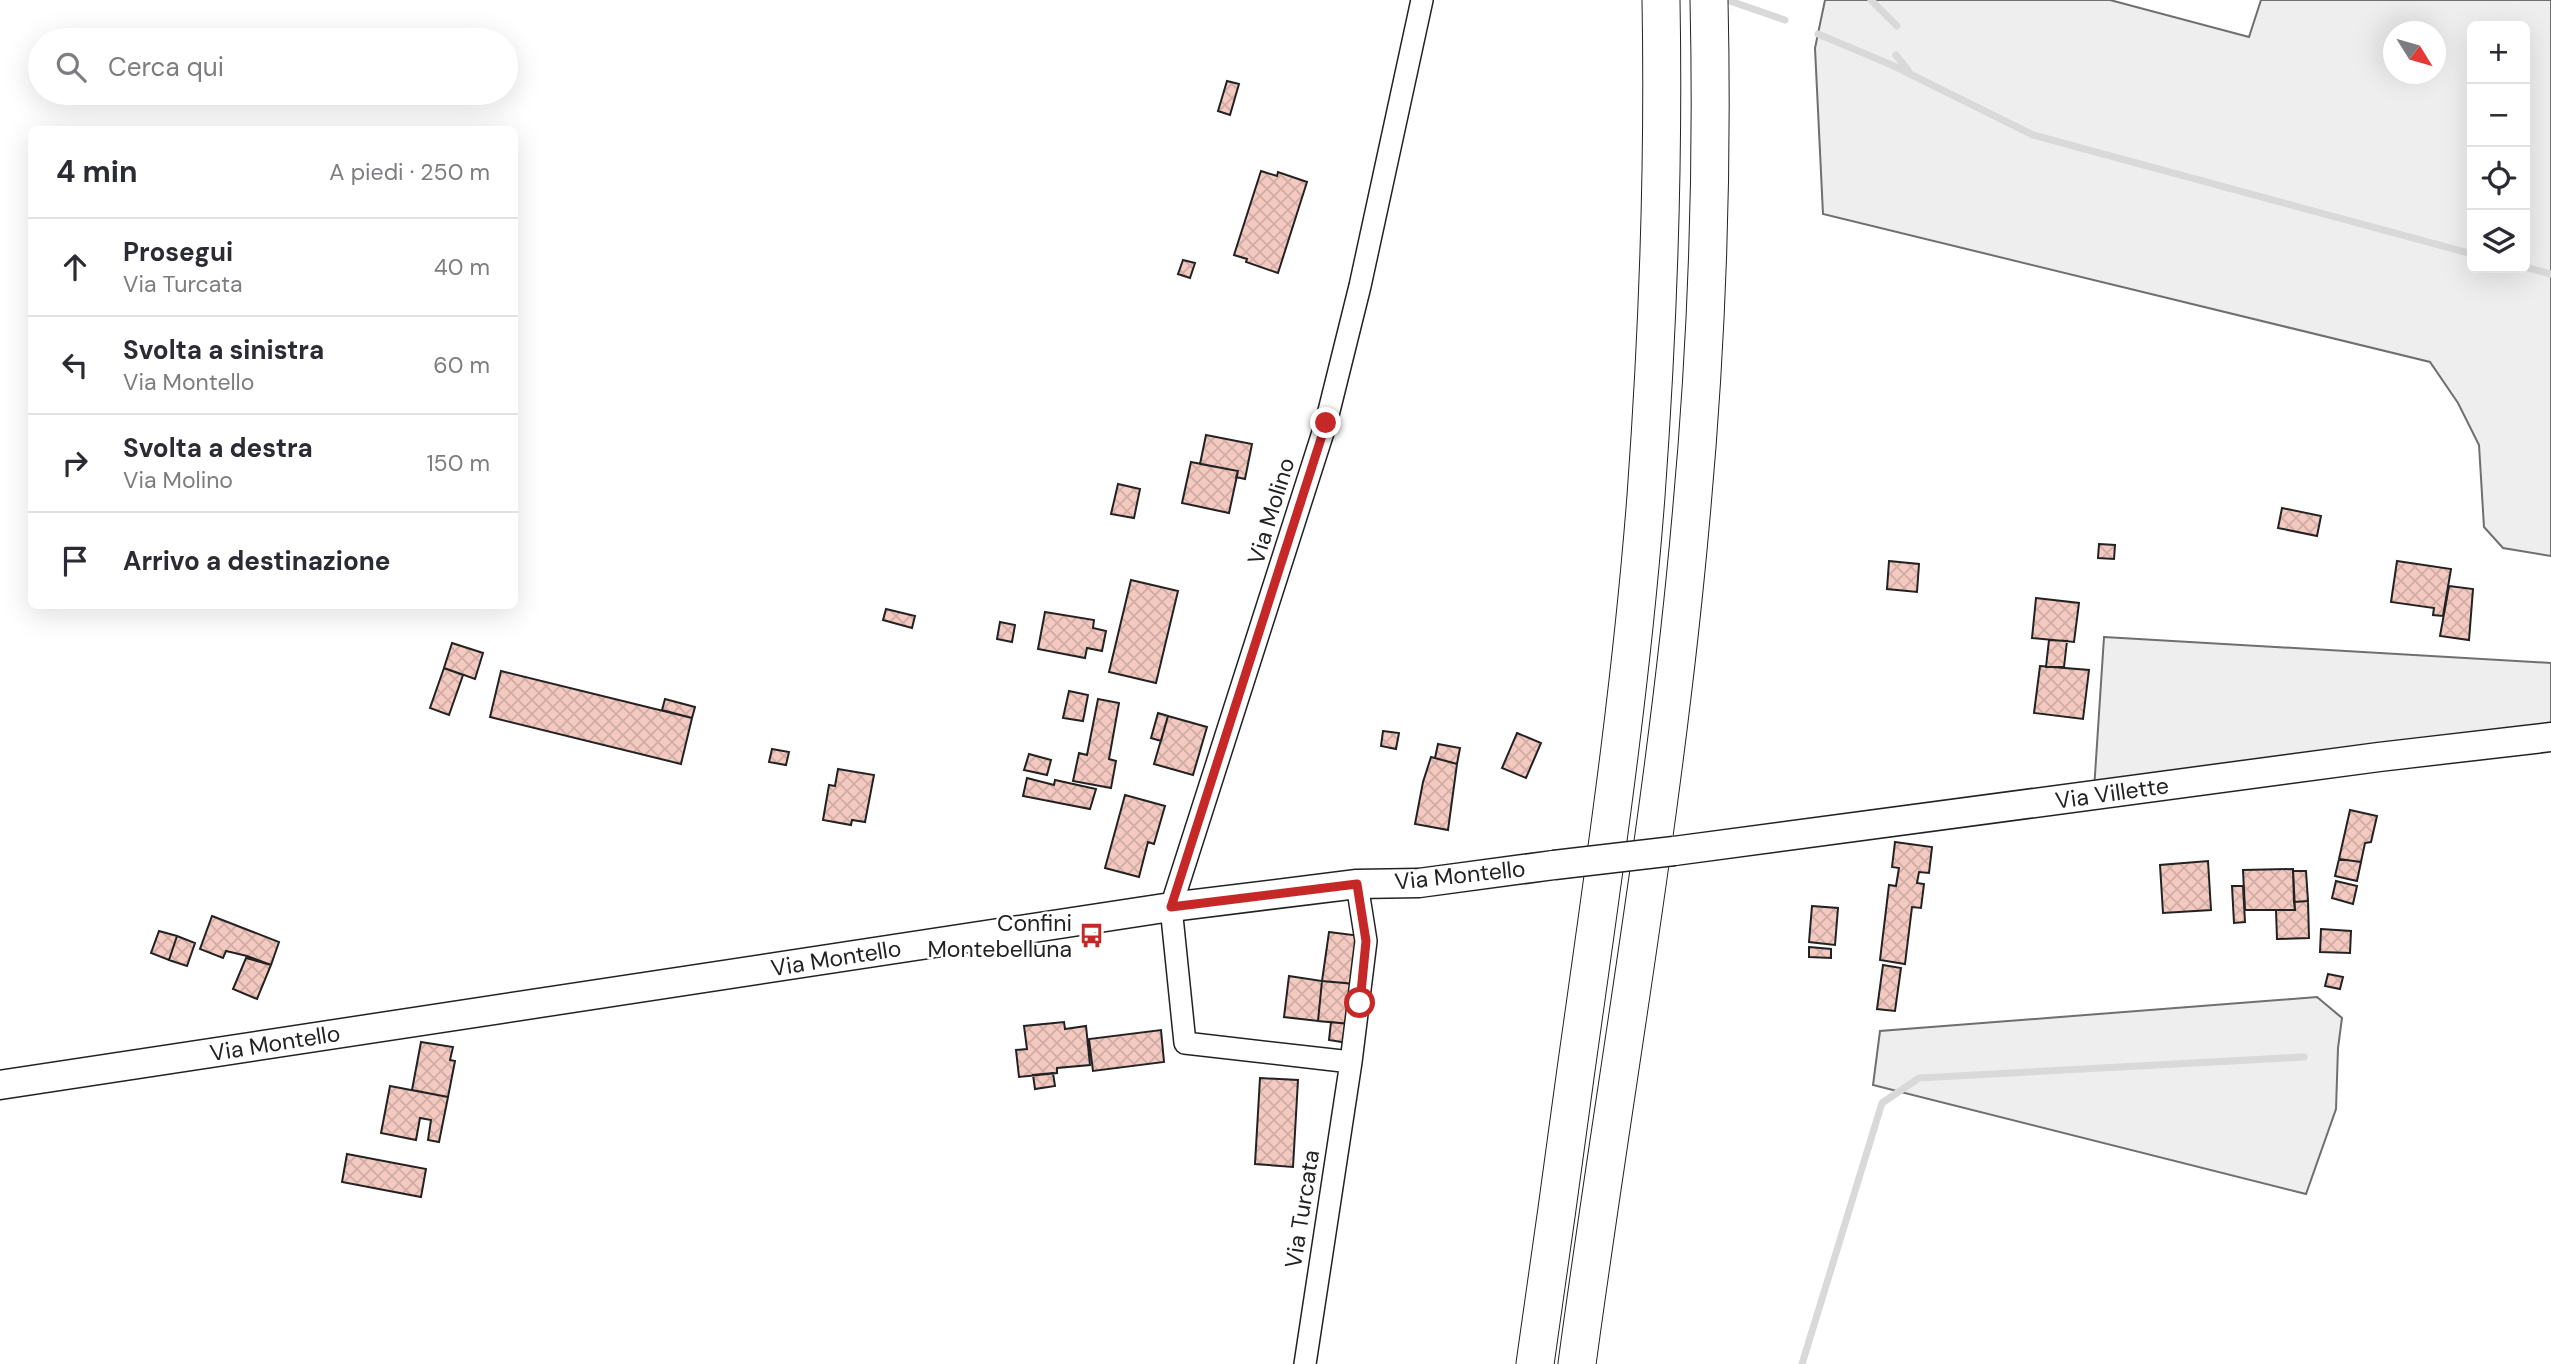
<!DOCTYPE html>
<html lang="it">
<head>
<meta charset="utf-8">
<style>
  :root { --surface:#fff; --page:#f7f7f7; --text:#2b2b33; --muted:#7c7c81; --line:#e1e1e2 }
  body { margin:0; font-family:"DM Sans",sans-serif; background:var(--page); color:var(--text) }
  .controls { position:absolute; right:21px; top:21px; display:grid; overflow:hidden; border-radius:10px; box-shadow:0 7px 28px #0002 }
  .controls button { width:63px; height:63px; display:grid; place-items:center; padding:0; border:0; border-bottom:2px solid var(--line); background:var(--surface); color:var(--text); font:35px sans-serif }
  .compass { position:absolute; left:2383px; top:21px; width:63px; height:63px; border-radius:50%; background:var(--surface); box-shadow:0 7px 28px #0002; rotate:127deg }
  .stop { position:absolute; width:21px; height:21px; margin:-16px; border:5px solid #c62828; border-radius:50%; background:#fff }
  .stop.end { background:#c62828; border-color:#fff; box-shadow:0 2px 7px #0008 }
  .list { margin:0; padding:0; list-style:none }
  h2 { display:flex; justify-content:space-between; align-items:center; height:91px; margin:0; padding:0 28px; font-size:30px }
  h2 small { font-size:23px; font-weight:400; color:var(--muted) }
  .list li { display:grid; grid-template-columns:46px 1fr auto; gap:21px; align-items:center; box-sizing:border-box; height:98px; padding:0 28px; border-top:2px solid var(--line) }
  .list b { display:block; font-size:26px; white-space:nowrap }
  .list p { margin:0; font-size:23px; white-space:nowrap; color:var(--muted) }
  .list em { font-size:23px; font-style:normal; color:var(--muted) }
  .icon { flex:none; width:38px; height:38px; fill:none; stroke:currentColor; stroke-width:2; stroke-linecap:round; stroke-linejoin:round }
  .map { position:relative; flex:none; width:2551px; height:1364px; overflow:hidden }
  .search { position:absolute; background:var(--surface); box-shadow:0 7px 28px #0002; left:28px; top:28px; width:490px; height:77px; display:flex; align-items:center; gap:18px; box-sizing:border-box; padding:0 24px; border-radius:38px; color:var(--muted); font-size:26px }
  .panel { position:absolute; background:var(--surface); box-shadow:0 7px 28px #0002; left:28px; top:126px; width:490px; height:483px; border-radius:10px }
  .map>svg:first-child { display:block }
  .grass { fill:#eee; stroke:#6f6f6f; stroke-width:2; fill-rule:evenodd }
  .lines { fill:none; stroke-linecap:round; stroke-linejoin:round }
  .stream { stroke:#d9d9d9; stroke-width:7 }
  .building { fill:url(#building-cross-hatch); stroke:#222; stroke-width:2 }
  .street-casing { stroke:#222; stroke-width:24 }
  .secondary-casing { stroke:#222; stroke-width:31 }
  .highway-casing { stroke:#222; stroke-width:39 }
  .street { stroke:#fff; stroke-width:21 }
  .secondary { stroke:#fff; stroke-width:28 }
  .highway { stroke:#fff; stroke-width:37 }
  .secondary-bridge-casing { stroke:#222; stroke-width:31; stroke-linecap:butt }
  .secondary-bridge { stroke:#fff; stroke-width:28 }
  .route { stroke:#c62828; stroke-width:9 }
  .labels { text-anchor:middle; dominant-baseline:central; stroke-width:5; stroke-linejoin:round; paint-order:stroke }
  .street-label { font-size:23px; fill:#222; stroke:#fff }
  .poi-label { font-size:23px; fill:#222; stroke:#fff; text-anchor:end }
</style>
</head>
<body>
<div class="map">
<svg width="2551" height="1364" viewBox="0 0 2551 1364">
  <defs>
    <pattern id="building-cross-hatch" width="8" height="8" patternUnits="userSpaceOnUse" patternTransform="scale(1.75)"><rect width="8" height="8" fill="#f3c9c0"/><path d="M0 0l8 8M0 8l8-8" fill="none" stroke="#d0aca5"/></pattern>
  </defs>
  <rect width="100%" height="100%" fill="#fff"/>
  <path class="grass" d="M1825,0H2110L2249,37L2261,0H2551V556L2503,548L2484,527L2479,445L2458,403L2430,362L1823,214L1815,48ZM2472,26H2525V268H2472ZM2394,32H2436V74H2394Z
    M2104,637L2551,663V733L2094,790Z
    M2317,997L2342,1018L2338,1048L2336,1109L2306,1194L1873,1085L1880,1031Z"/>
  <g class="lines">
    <path class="stream" d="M1727,0L1785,20
      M1871,0L1897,26
      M1818,34L1894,66L2033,135L2472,254
      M1896,55L1908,70
      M2525,267L2551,274
      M1802,1364L1882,1103L1919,1078L2304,1057"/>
  </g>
  <path class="building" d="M1227,81L1239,84L1230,115L1218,111Z
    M1261,171L1277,176L1278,172L1307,182L1278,273L1246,262L1247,259L1234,255Z
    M1183,260L1195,263L1190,278L1178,274Z
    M1206,435L1252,444L1245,479L1236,477L1238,471L1200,464Z
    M1191,462L1238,471L1229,513L1182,503Z
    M1118,484L1140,489L1134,518L1111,514Z
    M2282,508L2321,516L2317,536L2278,528Z
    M2099,544L2115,545L2114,559L2098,558Z
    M1889,561L1919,564L1917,592L1887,589Z
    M2397,561L2451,569L2443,616L2433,615L2434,608L2391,602Z
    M1131,580L1178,591L1156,683L1109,672Z
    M2449,586L2473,589L2469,640L2440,636Z
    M2036,598L2079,603L2074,642L2032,638Z
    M886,609L915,616L912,628L883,620Z
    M1045,612L1094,620L1093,628L1106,631L1102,651L1087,648L1085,658L1038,649Z
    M1000,622L1015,625L1012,642L997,639Z
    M2049,640L2067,641L2064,667H2046Z
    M452,643L483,653L475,679L444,668Z
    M2040,666L2089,670L2083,719L2034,713Z
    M444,668L463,675L449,715L430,708Z
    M501,671L692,718L681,764L490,717Z
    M1069,691L1088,695L1083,721L1063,718Z
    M665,699L695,707L692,718L662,710Z
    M1098,699L1119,703L1109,759L1116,761L1111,788L1073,781L1079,753L1087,755Z
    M1158,713L1168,716L1161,741L1151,738Z
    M1168,716L1207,727L1193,775L1154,764Z
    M1383,731L1399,733L1396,749L1381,746Z
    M1517,733L1541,743L1526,778L1502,768Z
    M1438,744L1460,748L1457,764L1435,758Z
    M772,749L789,752L786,765L769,762Z
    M1029,754L1051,760L1047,775L1024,770Z
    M1431,757L1457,764L1448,830L1415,824L1423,782Z
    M838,769L874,775L865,822L852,820L851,825L823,820L829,785L835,786Z
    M1027,778L1054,785L1055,780L1096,789L1090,809L1023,796Z
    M1125,795L1165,806L1154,844L1148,842L1139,877L1105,868Z
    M2350,810L2377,816L2371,842L2365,843L2361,862L2339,859Z
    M1895,842L1932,847L1929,873L1919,872L1917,883L1924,884L1921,908L1912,907L1905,964L1880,960L1889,885L1896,886L1899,868L1892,867Z
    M2339,859L2361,862L2357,881L2335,876Z
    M2208,861L2211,910L2163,913L2160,865Z
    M2293,869L2295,910H2245L2243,870Z
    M2293,871H2306L2308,901L2294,902Z
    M2336,881L2357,886L2353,904L2332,898Z
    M2232,886H2243L2245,922L2234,923Z
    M2308,901L2309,938L2277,939L2276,910H2295L2294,902Z
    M1812,906L1838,908L1835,945L1809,942Z
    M212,916L279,942L271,965L247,956L226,951L223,958L200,949Z
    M2321,929L2351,931L2350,953L2320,952Z
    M159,931L177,936L169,960L151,953Z
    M1329,932L1361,936L1355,984L1322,981Z
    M177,936L195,943L187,966L169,960Z
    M1809,947L1831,949V958L1809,957Z
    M246,958L271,965L257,999L233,989Z
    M1883,965L1901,968L1895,1011L1877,1009Z
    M2328,974L2343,977L2340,989L2325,986Z
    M1289,976L1322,981L1318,1021L1284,1017Z
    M1322,981L1355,984L1350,1024L1318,1021Z
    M1064,1022L1065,1029L1086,1026L1090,1065L1057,1068V1073L1019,1077L1016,1050L1027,1049L1024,1026Z
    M1331,1022L1350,1024L1348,1043L1329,1040Z
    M1161,1030L1164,1062L1093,1071L1089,1039Z
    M421,1042L453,1047L450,1060L455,1061L448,1097L412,1090Z
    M1053,1073L1055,1086L1035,1089L1033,1075Z
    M1260,1078L1298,1080L1293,1167L1255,1164Z
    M390,1086L448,1097L439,1142L428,1140L431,1120L420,1118L416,1140L381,1133Z
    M347,1154L426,1169L421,1197L342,1182Z"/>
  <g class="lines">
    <defs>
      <path id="street" d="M1351,1062L1366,941L1357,884
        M1305,1364L1351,1062L1185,1043L1171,907L1326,423L1360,286L1422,0"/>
      <path id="secondary" d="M1674,851L2379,757L2551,737
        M0,1085L1171,907L1357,884L1419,883L1554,865"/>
      <path id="highway" d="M1535,1364C1549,1268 1562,1173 1575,1077C1602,884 1631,691 1646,496C1658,331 1664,165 1661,0
        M1577,1364C1615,1082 1666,801 1691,517C1707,345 1713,172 1709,0"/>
    </defs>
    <use href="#street" class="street-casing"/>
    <use href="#secondary" class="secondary-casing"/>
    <use href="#highway" class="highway-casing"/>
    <use href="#street" class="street"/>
    <use href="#secondary" class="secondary"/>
    <use href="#highway" class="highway"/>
    <defs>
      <path id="secondary-bridge" d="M1554,865L1674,851"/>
    </defs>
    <use href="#secondary-bridge" class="secondary-bridge-casing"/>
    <use href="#secondary-bridge" class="secondary-bridge"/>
  </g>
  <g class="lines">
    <path class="route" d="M1326,423L1171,907L1357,884L1366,941L1360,1003"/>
  </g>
  <defs>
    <symbol id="bus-bare" viewBox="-9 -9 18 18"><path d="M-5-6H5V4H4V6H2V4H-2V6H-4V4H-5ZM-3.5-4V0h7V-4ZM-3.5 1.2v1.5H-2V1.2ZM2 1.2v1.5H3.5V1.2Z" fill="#c62828" stroke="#fff" stroke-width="2.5" paint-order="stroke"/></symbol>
  </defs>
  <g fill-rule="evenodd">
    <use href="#bus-bare" x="1074" y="918" width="35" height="35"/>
  </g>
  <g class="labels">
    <g class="street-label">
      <text transform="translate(1271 511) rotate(-73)">Via Molino</text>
      <text transform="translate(2112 793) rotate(-8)">Via Villette</text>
      <text transform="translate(1460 875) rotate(-6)">Via Montello</text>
      <text transform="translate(836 958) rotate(-9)">Via Montello</text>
      <text transform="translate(275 1043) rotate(-9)">Via Montello</text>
      <text transform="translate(1302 1209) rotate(-81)">Via Turcata</text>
    </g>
    <g class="poi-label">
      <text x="1072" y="923">Confini<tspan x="1072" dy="26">Montebelluna</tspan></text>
    </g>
  </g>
</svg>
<div class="controls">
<button>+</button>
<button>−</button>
<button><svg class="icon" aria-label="locate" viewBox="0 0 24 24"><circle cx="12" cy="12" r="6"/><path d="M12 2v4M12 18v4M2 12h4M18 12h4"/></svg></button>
<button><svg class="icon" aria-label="layers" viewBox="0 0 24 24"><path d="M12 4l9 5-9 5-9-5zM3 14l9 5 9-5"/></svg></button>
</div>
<svg class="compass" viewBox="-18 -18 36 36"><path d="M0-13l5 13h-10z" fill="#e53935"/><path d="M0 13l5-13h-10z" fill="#7c7c81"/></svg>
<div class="stop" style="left:1360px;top:1003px"></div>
<div class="stop end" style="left:1326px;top:423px"></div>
<div class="search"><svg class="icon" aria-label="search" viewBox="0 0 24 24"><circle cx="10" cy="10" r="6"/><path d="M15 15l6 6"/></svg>Cerca qui</div>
<section class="panel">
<h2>4 min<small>A piedi · 250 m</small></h2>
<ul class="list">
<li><svg class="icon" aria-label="ahead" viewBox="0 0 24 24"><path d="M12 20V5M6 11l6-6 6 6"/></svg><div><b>Prosegui</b><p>Via Turcata</p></div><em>40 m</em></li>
<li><svg class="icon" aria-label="left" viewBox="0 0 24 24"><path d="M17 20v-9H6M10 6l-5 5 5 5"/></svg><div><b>Svolta a sinistra</b><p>Via Montello</p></div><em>60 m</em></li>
<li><svg class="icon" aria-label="right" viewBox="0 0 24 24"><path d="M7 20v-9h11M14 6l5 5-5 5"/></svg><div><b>Svolta a destra</b><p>Via Molino</p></div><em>150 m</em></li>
<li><svg class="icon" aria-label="arrive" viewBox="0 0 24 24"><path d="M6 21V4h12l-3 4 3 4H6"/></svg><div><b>Arrivo a destinazione</b></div></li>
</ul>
</section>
</div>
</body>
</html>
